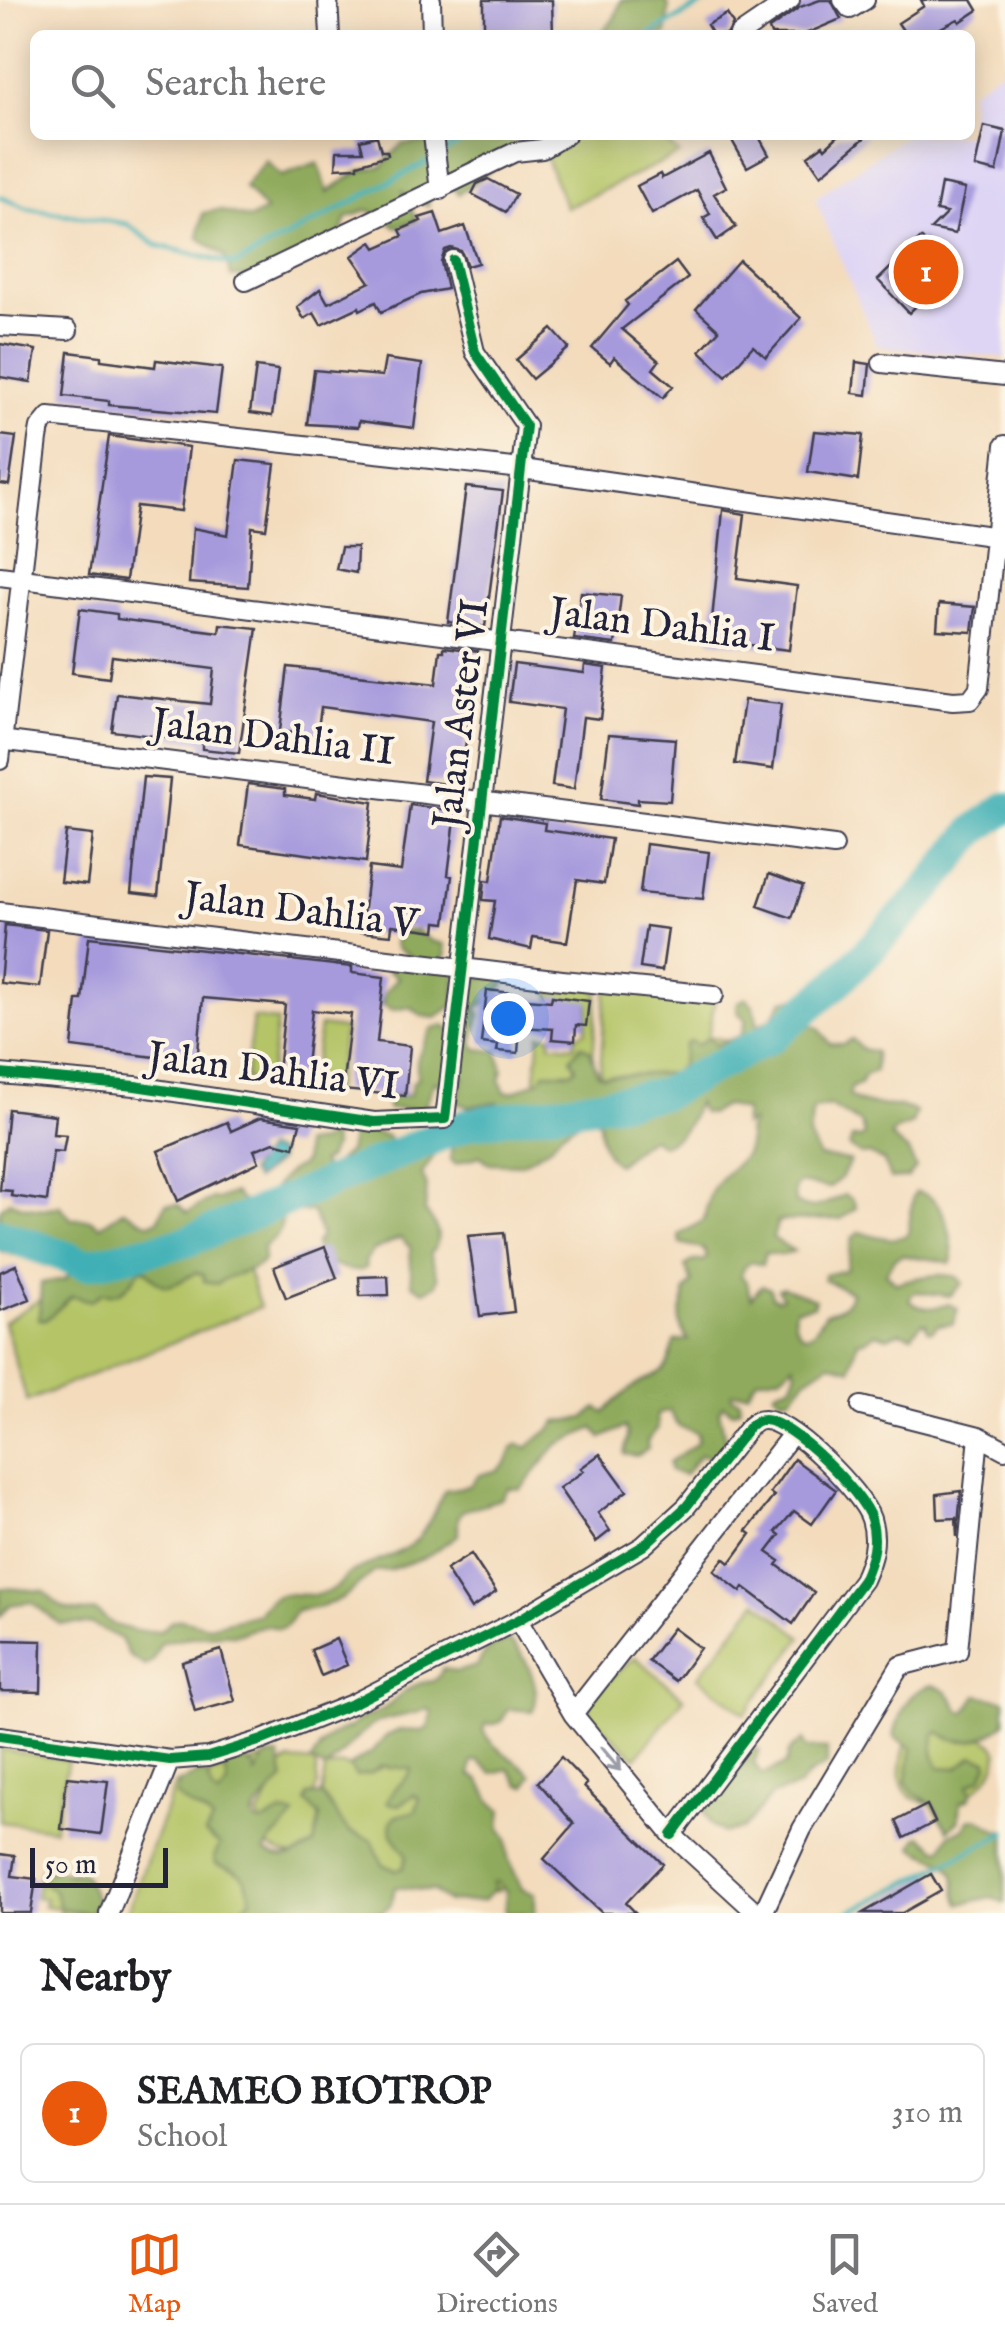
<!DOCTYPE html>
<html lang="en">
<head>
<meta charset="utf-8">
<style>
  :root { --surface:#fff; --page:#f6f6f6; --text:#202124; --muted:#757577; --line:#e0e0e0; --accent:#ea580c }
  body { margin:0; font-family:"IM FELL English",serif; background:var(--page); color:var(--text) }
  .scale { position:absolute; left:30px; bottom:25px; width:138px; box-sizing:border-box; padding-left:10px; border:5px solid #22223b; border-top:0; font-size:28px; line-height:35px; white-space:nowrap; color:#22223b; -webkit-text-stroke:8px #fcf5e5; paint-order:stroke }
  .you { position:absolute; left:508px; top:1018px; width:35px; height:35px; margin:-25px; border:8px solid #fff; border-radius:50%; background:#1a73e8; box-shadow:0 0 0 15px #1a73e833 }
  .badge { display:grid; place-items:center; width:65px; height:65px; border-radius:50%; background:var(--accent); color:#fff; font-size:32px; font-weight:700 }
  .pin { position:absolute; translate:-50% -50%; border:5px solid #fff; box-shadow:0 2px 10px #0006 }
  .list { margin:0; padding:0; list-style:none }
  h2 { display:flex; justify-content:space-between; align-items:center; height:130px; margin:0; padding:0 40px; font-size:42px }
  h2 small { font-size:32px; font-weight:400; color:var(--muted) }
  .list li { display:grid; grid-template-columns:65px 1fr auto; gap:30px; align-items:center; box-sizing:border-box; height:140px; margin:0 20px 20px; padding:0 20px; border:2px solid var(--line); border-radius:15px }
  .list b { display:block; font-size:38px; white-space:nowrap }
  .list p { margin:0; font-size:32px; white-space:nowrap; color:var(--muted) }
  .list em { font-size:32px; font-style:normal; color:var(--muted) }
  .icon { flex:none; width:55px; height:55px; fill:none; stroke:currentColor; stroke-width:2; stroke-linecap:round; stroke-linejoin:round }
  .map { position:relative; flex:none; width:1005px; height:1913px; overflow:hidden }
  .search { position:absolute; background:var(--surface); box-shadow:0 5px 25px #0003; left:30px; right:30px; top:30px; height:110px; display:flex; align-items:center; gap:25px; box-sizing:border-box; padding:0 35px; border-radius:15px; color:var(--muted); font-size:38px }
  .sheet { height:290px; background:var(--surface) }
  nav { display:flex; justify-content:space-around; align-items:center; box-sizing:border-box; height:140px; border-top:2px solid var(--line); background:var(--surface); font-size:28px; color:var(--muted) }
  nav a { display:grid; justify-items:center; gap:5px }
  nav .on { color:var(--accent) }
  .map>svg:first-child { display:block }
  .built { fill:#ded5f5 }
  .green { fill:#b4c466; stroke:#6b7350; stroke-width:2.5 }
  .forest { fill:#8faa5b; stroke:#58664b; stroke-width:2.5 }
  .water { fill:#3fb0b6; stroke:#306978; stroke-width:2.5 }
  .lines { fill:none; stroke-linecap:round; stroke-linejoin:round }
  .stream { stroke:#3fb0b6; stroke-width:5 }
  .river { stroke:#3fb0b6; stroke-width:32 }
  .building { fill:#a69add }
  .street-casing { stroke:#413e4e; stroke-width:22 }
  .street { stroke:#fff; stroke-width:18 }
  .cycleway-casing { stroke:#fcf5e5; stroke-width:16 }
  .cycleway { stroke:#00873e; stroke-width:10 }
  .oneway { stroke:#9c9ca7 }
  .labels { text-anchor:middle; dominant-baseline:central; stroke-width:8; stroke-linejoin:round; paint-order:stroke }
  .street-label { font-size:40px; fill:#22223b; stroke:#fcf5e5 }
</style>
</head>
<body>
<div class="map">
<svg width="1005" height="1913" viewBox="0 0 1005 1913">
  <rect width="100%" height="100%" fill="#fcf5e5"/>
  <filter id="ink" filterUnits="userSpaceOnUse"><feTurbulence type="fractalNoise" baseFrequency=".01" numOctaves="2"/><feDisplacementMap in="SourceGraphic" scale="20" xChannelSelector="R" yChannelSelector="G"/><feConvolveMatrix kernelMatrix="1 2 1 2 8 2 1 2 1" color-interpolation-filters="sRGB"/></filter>
  <filter id="wash" filterUnits="userSpaceOnUse"><feTurbulence type="fractalNoise" baseFrequency=".0048" numOctaves="4" result="noise"/><feDisplacementMap in="SourceGraphic" scale="40" xChannelSelector="R" yChannelSelector="G"/><feGaussianBlur stdDeviation="2.25" result="paint"/><feColorMatrix in="noise" values="0 0 0 0 0 0 0 0 0 0 0 0 0 0 0 0 0 1.4 0 .05"/><feComposite in="paint" operator="in"/></filter>
  <g filter="url(#wash)">
    <rect width="100%" height="100%" fill="#f3dbbc"/>
    <path class="built" d="M1005,67V358L877,346L815,198L906,135H970V91Z"/>
    <path class="green" d="M552,135H658L679,154L566,208L540,143Z
      M551,986L598,988L592,1075L535,1082L540,1035L551,1036V1044L574,1046L576,1036L586,1031L589,1004L550,998Z
      M606,989L715,999L708,1036L748,1045L683,1077L599,1085Z
      M253,1018L277,1021L269,1082L245,1079Z
      M320,1026L344,1029L335,1090L311,1087Z
      M244,1260L260,1307L27,1401L4,1322L39,1300L138,1261Z
      M757,1601L802,1637L745,1714L698,1677Z
      M635,1657L684,1698L636,1758L591,1716L589,1704L596,1692Z
      M916,1704C936,1713 985,1730 996,1748C1005,1766 973,1796 958,1800C939,1807 903,1804 901,1779C899,1759 911,1725 916,1704Z
      M0,1749L68,1760L54,1829L0,1822Z
      M411,1750L507,1862L500,1890L478,1895L401,1887L313,1805L322,1792L325,1769L342,1765L370,1774Z
      M269,1758L249,1837L286,1912L127,1913L175,1784Z
      M290,1761L315,1763L318,1785L310,1803L336,1836C305,1852 299,1865 267,1846L258,1816L268,1798L277,1767Z
      M41,1869L83,1873L97,1901L92,1913H59L60,1908L44,1906L46,1899L36,1898Z"/>
    <path class="forest" d="M621,0H666L669,6L666,35H599L614,19Z
      M443,135H510L515,152L459,194L433,168L428,206L403,192L417,220L397,227L368,210L347,218L338,245L327,256L292,258L265,277H231L225,257L198,237L203,213L219,210L250,219L265,211L244,187L266,161L281,176L318,163L328,192L359,171L382,166L402,144L425,143Z
      M416,930L431,941L444,944L446,956L438,963L456,969L455,1004L436,1018L422,1016L411,1007L393,1010L382,1004L385,992L398,978L388,971L392,966L416,960L395,948L394,942L403,931Z
      M482,977H508L503,987L477,1009L480,1014L473,1044L477,1049L497,1051L503,1069L500,1081L505,1092H514L541,1079L545,1072H572L576,1068L571,1058L581,1045L590,1050L598,1074L603,1076L672,1073L681,1066L685,1044L690,1041L698,1045L706,1039L711,1040L715,1045L741,1036L746,1020C739,1014 735,1011 738,1002L747,998L754,1007L758,1025L772,1018L783,1000L798,998L797,1025L780,1034L765,1051L777,1050L787,1033L811,1025L819,1028L830,1044H844L852,1039L862,1049L875,1052V1071L864,1075L860,1084L852,1087L849,1095C867,1112 895,1100 916,1112L912,1124L896,1130L890,1136L908,1151L916,1168L908,1178L890,1179L884,1161L869,1154L861,1155L849,1147L852,1138H861L864,1135L861,1124L830,1106L813,1109L809,1136L819,1157L850,1161L842,1177L829,1188L799,1183L794,1189L795,1202C810,1214 829,1202 845,1195L853,1200L856,1208L841,1219L778,1221L773,1238L794,1251L781,1255L765,1253L762,1265L751,1262L744,1267L741,1276L747,1282L751,1298L762,1285L771,1289L772,1297L777,1299L782,1297L778,1289L783,1287L815,1299L813,1306L795,1309L794,1322L801,1334L806,1335L815,1330L825,1313C838,1310 848,1306 851,1292L824,1280V1275L846,1270L852,1238L860,1232C877,1236 893,1243 908,1234L913,1197L916,1192C946,1196 952,1235 953,1260L950,1263C933,1257 919,1260 902,1255L894,1259L886,1273L896,1283C914,1278 952,1268 963,1283L950,1296L918,1292L913,1293L909,1300C920,1311 935,1309 949,1304L958,1309L953,1324L938,1325L932,1331L928,1330L926,1323H922L912,1335L900,1332L887,1337L876,1333L866,1340L858,1341L851,1369L830,1363L805,1380L791,1397L781,1398L774,1393L777,1389L791,1385L796,1373L794,1364L782,1375L757,1379L748,1392L732,1393V1397L740,1400V1409L733,1412L723,1405L719,1411L727,1446L713,1458L700,1455L684,1475L670,1471L669,1462L697,1443L698,1433L678,1426L669,1410L657,1415L658,1428L647,1441L648,1449L637,1456L624,1454L628,1435L625,1427L602,1438L594,1428L557,1445L521,1489L508,1488L501,1499L462,1511L458,1518V1535L426,1557L389,1570L375,1571L343,1598L321,1607L296,1611L287,1625L279,1629C273,1627 270,1625 264,1626C253,1627 243,1635 232,1634C216,1633 178,1638 161,1643L152,1662L145,1666L129,1656L121,1639L91,1624H60L31,1602L10,1605L0,1617V1589L4,1588L44,1591C61,1610 72,1614 96,1611L114,1625L136,1631H160L172,1621L181,1619L209,1626L258,1614C280,1577 304,1606 334,1589C341,1585 343,1577 350,1573C370,1562 394,1558 413,1543C427,1531 436,1506 445,1490L469,1486L479,1475L498,1470L506,1463L514,1447L519,1444L528,1448C535,1435 550,1435 557,1422L585,1418L597,1408L604,1412C614,1403 624,1393 635,1386C664,1366 664,1381 675,1341L688,1340C672,1318 685,1310 685,1291L692,1282L685,1266L693,1261H704L707,1257L703,1249L680,1243L679,1235L704,1220C706,1208 708,1197 714,1187C727,1166 755,1160 747,1132L751,1122L743,1126L745,1111L725,1105L710,1114L702,1113L697,1103C688,1125 684,1136 662,1145L652,1138C641,1141 628,1157 617,1164C603,1155 600,1138 599,1122L589,1115L562,1132L549,1147L521,1164L489,1163L480,1156L455,1164L451,1160C449,1145 459,1135 460,1119L480,1108L496,1106L498,1102L468,1107L457,1102L464,1077L453,1078L446,1086L435,1081L424,1109H388L385,1097L410,1095L412,1083L417,1079V1059L432,1029L445,1025L457,1038L463,1020L472,1009L467,990L469,984Z
      M353,1128L387,1136L393,1150L399,1149L421,1129L425,1134V1144H437V1151L422,1174L427,1186L425,1212C437,1224 444,1240 430,1253L438,1278L436,1285L424,1291L412,1284L410,1247L400,1238L374,1250L365,1261L366,1268C353,1276 337,1265 323,1262L315,1245L321,1235L312,1212L288,1211L282,1215C282,1231 277,1238 263,1247L264,1260C252,1275 231,1271 217,1284L204,1281L203,1275L196,1273C175,1282 166,1298 147,1270L140,1269C131,1284 121,1298 102,1293L91,1301L72,1296L46,1320L39,1319L41,1283L65,1279L76,1266L58,1261L41,1250L13,1255L0,1251V1209L9,1201C25,1208 44,1211 60,1205L71,1219H90L100,1226L124,1210C133,1215 151,1231 159,1218C162,1213 163,1208 166,1204H178L187,1213L212,1198L218,1200L234,1193L246,1205C274,1205 275,1174 300,1166L304,1161L303,1144L320,1142L331,1135L333,1147L327,1159L321,1162L323,1168L329,1169L348,1152Z
      M510,1641C526,1655 544,1692 532,1711L508,1709C502,1722 501,1725 486,1724L483,1730C492,1751 517,1758 532,1775L526,1786L520,1785L509,1769L492,1773L478,1761L472,1762L470,1775C487,1780 483,1801 502,1810L500,1828L507,1838L508,1858L522,1889L535,1894V1913H505L506,1892L498,1882L493,1883L495,1888L483,1901L447,1902L434,1891L395,1887L390,1905L381,1913H290L284,1905L256,1913H232L234,1907L241,1908L251,1899C246,1872 240,1873 216,1864L214,1857L220,1845L205,1834L212,1821C206,1811 187,1808 176,1796L179,1783L200,1773L208,1775L213,1793L219,1796L228,1785L224,1765L245,1760L255,1767V1776L266,1756H279L284,1781C276,1786 256,1808 253,1815L255,1821L262,1823L282,1813L295,1815C287,1830 272,1835 265,1851C284,1863 297,1856 314,1844L320,1816L306,1802L308,1796L322,1795L348,1831L372,1840L383,1865L396,1870L403,1868L407,1855L392,1835L391,1822L396,1816L416,1811L419,1798L414,1795L399,1805L387,1803C393,1785 405,1784 412,1769L381,1766L370,1774L356,1776L349,1766L372,1752L386,1736L399,1730L423,1731L428,1727L432,1712L427,1709C409,1718 390,1714 373,1725C353,1737 341,1758 325,1769L311,1762C321,1744 329,1732 350,1728C359,1716 365,1718 377,1713C392,1706 403,1689 418,1684C433,1679 436,1685 443,1668L456,1672L477,1666C485,1650 492,1643 510,1641Z
      M932,1685C947,1689 952,1696 959,1710L965,1713L977,1695L1005,1700V1723C985,1740 963,1749 939,1732L935,1735L933,1753L938,1767L957,1768L973,1756L987,1760L988,1764L982,1777L968,1785L972,1792L969,1799L961,1802L959,1820L948,1830L931,1803L914,1793L906,1783L912,1748L896,1738L894,1734C902,1709 905,1693 932,1685Z
      M803,1740L806,1748L827,1749V1765L809,1775L798,1787L772,1795L743,1829L724,1833L711,1825L704,1812L706,1804L717,1797V1784L735,1776L734,1772L747,1761L746,1756L751,1749L759,1750L754,1763L762,1775L786,1764L789,1751Z
      M978,1818L999,1831L1005,1830V1903L992,1897L960,1904C954,1894 958,1883 953,1873C944,1855 926,1858 913,1847L917,1838L922,1836L937,1849L942,1848L950,1834L964,1829L968,1820Z
      M56,1870L69,1874L83,1873L97,1901L90,1913L60,1908L55,1891L41,1881L46,1872Z"/>
    <path class="water" d="M266,1149L278,1153V1161L255,1180L249,1172Z"/>
    <g class="lines">
      <path class="stream" d="M648,35L710,0
        M442,153L474,135
        M0,197L26,208L127,224L156,245L235,265L432,159
        M848,1913L1005,1833"/>
      <path class="river" d="M0,1234L87,1264L186,1242L468,1124L663,1094L772,1037L834,986L920,898L975,830L1005,808"/>
    </g>
    <g id="blocks">
      <path class="building" d="M484,0H552L553,35H484Z
        M820,0H831L841,19L803,35H771L769,29L800,7Z
        M921,0H972L978,10L960,22L958,19L927,35H906L898,23L924,6Z
        M727,14L733,24L727,35H713L707,25Z
        M984,126L1005,131L997,172L975,167Z
        M729,135H758L769,155L747,167Z
        M839,135H868L821,175L808,156L823,145L825,148Z
        M377,136L381,151H387L388,155L358,164V167L336,168L337,151H363L360,140Z
        M709,153L726,187L714,194L736,227L717,240L703,218L710,214L697,190L652,214L637,186L660,174L662,178Z
        M488,179L516,194L506,212L472,194L477,184Z
        M941,184L965,189L955,234L931,229L947,213L936,211Z
        M435,213L442,234L465,226L478,263L467,266L461,251L451,248L445,250L441,262L447,289L421,294L381,312L376,302L360,310L359,307L321,325L314,313L304,319L297,307L320,289L328,303L370,282L352,256L372,242L376,248L403,236L400,230L421,221L419,218Z
        M921,238L952,271L909,313L878,280Z
        M739,260L801,318L766,357L753,346L726,376L700,351L719,330L696,309Z
        M676,262L688,278L622,329L659,361L653,369L673,386L663,398L614,357L610,363L592,348L628,305L625,301Z
        M552,329L569,348L532,379L516,360Z
        M0,344L36,350L31,382L0,377Z
        M69,352L101,356V360L155,367L156,360L222,368L216,414L109,405V401L64,396Z
        M385,359L422,364L414,428L359,421L358,427L307,424L314,370L382,376Z
        M856,362L870,364L867,395L853,393Z
        M256,367L278,370L272,416L250,413Z
        M814,431L863,435L858,480L808,472Z
        M0,435L16,437L9,485L0,484Z
        M109,436L189,447L181,511L136,506L126,580L89,575Z
        M238,460L275,464L266,529L252,527L248,587L189,583L193,528L228,535Z
        M466,487L503,491L485,627L448,622Z
        M723,510L745,514L737,578L797,586L789,650L710,640Z
        M341,547H357L356,573L336,569Z
        M581,592L621,596L615,644L574,639Z
        M939,604L975,607L972,632L937,630Z
        M80,609L117,614V619L219,632L220,624L257,628L239,753L202,749V742L112,731L117,694L210,704L214,669L112,656L109,678L72,673Z
        M444,647L478,651L460,786L423,781L431,722L321,707L317,736L280,731L288,667L436,684L440,651H444Z
        M514,664L584,673L585,665L606,668L600,719L583,717L574,789L552,786L562,709L509,702Z
        M744,700L781,704L773,769L735,764Z
        M609,734L675,739L670,801L638,799V804L601,799Z
        M143,777L170,779L158,896L131,893Z
        M248,784L285,789V795L315,799L316,793L373,802L366,862L240,845Z
        M410,805L456,811L448,875L452,876L446,923L437,922L436,931L392,925L391,935L361,932L369,867L401,871Z
        M500,816L545,823L544,830L611,839L604,884L577,880L567,942L533,937L531,949L489,939L495,901L483,900L485,880L491,881Z
        M66,832L93,835L87,885L60,882Z
        M646,844L709,852L703,899L640,893Z
        M769,874L803,886L792,918L758,906Z
        M5,925L47,930L40,987L0,983Z
        M646,926L668,929L662,971L640,968Z
        M89,937L352,967V973L384,977L377,1042L410,1046L405,1096L342,1090L351,1014L312,1010L305,1075L278,1072L285,1005L203,998L197,1062L72,1047L77,1000H82Z
        M487,990L513,993V998L551,1001L552,996L589,1001L586,1026L576,1025L575,1041L552,1039L553,1029L520,1027L518,1053L497,1051L498,1045L481,1043Z
        M8,1109L55,1115L53,1134L66,1135L63,1152L53,1151L47,1201L11,1196L12,1191L0,1190Z
        M260,1118L300,1124L294,1147L274,1142L254,1150L259,1162L178,1201L158,1151L227,1122L231,1131Z
        M504,1233L514,1312L480,1316L468,1236Z
        M325,1247L337,1278L286,1298L274,1267Z
        M16,1265L30,1299L0,1311V1272Z
        M388,1276L389,1295L360,1296L359,1277Z
        M600,1454L627,1491L598,1513L610,1531L596,1542L559,1488L584,1471L581,1468Z
        M794,1459L836,1490L812,1524L794,1511L776,1532L780,1535L767,1552L780,1561L777,1565L814,1593L793,1624L744,1587L741,1592L714,1571L724,1558L730,1563L751,1534L747,1531L774,1496L770,1493Z
        M961,1491L957,1537L956,1518L938,1519L937,1494Z
        M471,1554L496,1592L471,1609L446,1570Z
        M673,1628L700,1648L676,1681L648,1661Z
        M336,1639L347,1665L321,1676L311,1650Z
        M0,1640L42,1641L41,1692L0,1691Z
        M221,1650L235,1701L195,1712L182,1662Z
        M561,1757L587,1784L584,1787L663,1864L626,1903L636,1913H602L544,1859L574,1824L538,1782Z
        M67,1777L108,1781L101,1834L61,1829Z
        M927,1805L935,1822L904,1838L896,1821Z
        M0,1854L15,1856L12,1876L36,1879L31,1913H0Z
        M931,1874L941,1891L902,1913H863Z"/>
    </g>
  </g>
  <g filter="url(#ink)">
    <use href="#blocks" fill-opacity="0" stroke="#413e4e" stroke-width="2.5"/>
    <g class="lines">
      <defs>
        <path id="street" d="M328,0L330,35
          M431,0L432,35
          M843,0L850,9L865,0
          M739,35L790,0
          M433,135L440,190
          M246,281L515,152L542,149L566,135
          M0,326L68,330
          M882,363L1005,376
          M0,576L953,701L970,700L979,688L1005,445
          M0,740L834,846
          M0,760L38,439L40,428L49,417L522,469L1005,538
          M0,912L562,980L714,995
          M0,1074L135,1086L374,1122L445,1119L526,426L475,352L453,260
          M979,1436L1005,1450
          M518,1620L573,1714L672,1835L757,1913
          M573,1714L793,1433
          M0,1736L170,1760L208,1757L262,1740L352,1704L518,1620L643,1546L686,1507L749,1427C754,1423 756,1420 763,1420C790,1419 863,1493 871,1519C878,1541 872,1560 863,1580L672,1835
          M109,1913L170,1760
          M763,1913L802,1829L900,1666L958,1651L979,1436L861,1406"/>
      </defs>
      <use href="#street" class="street-casing"/>
      <use href="#street" class="street"/>
      <defs>
        <path id="cycleway" d="M0,1074L135,1086L374,1122L445,1119L526,426L475,352L453,260
          M0,1736L170,1760L208,1757L262,1740L352,1704L518,1620L643,1546L686,1507L749,1427C754,1423 756,1420 763,1420C790,1419 863,1493 871,1519C878,1541 872,1560 863,1580L672,1835"/>
      </defs>
      <use href="#cycleway" class="cycleway-casing"/>
      <use href="#cycleway" class="cycleway"/>
    </g>
    <defs><path id="oneway-shaft" d="M-6 0H5M1.5-3L5.5 0L1.5 3" fill="none" stroke-width="1.6" stroke-linecap="round" stroke-linejoin="round" transform="scale(2.5)"/></defs>
    <use class="oneway" href="#oneway-shaft" transform="translate(611 1759) rotate(50)"/>
  </g>
  <g class="labels">
    <g class="street-label">
      <text transform="translate(662 627) rotate(7)">Jalan Dahlia I</text>
      <text transform="translate(463 714) rotate(-83)">Jalan Aster VI</text>
      <text transform="translate(273 739) rotate(7)">Jalan Dahlia II</text>
      <text transform="translate(301 912) rotate(7)">Jalan Dahlia V</text>
      <text transform="translate(273 1073) rotate(7)">Jalan Dahlia VI</text>
    </g>
  </g>
</svg>
<div class="scale">50 m</div>
<div class="you"></div>
<div class="pin badge" style="left:926px;top:272px">1</div>
<div class="search"><svg class="icon" aria-label="search" viewBox="0 0 24 24"><circle cx="10" cy="10" r="6"/><path d="M15 15l6 6"/></svg>Search here</div>
</div>
<section class="sheet">
<h2>Nearby<small></small></h2>
<ul class="list">
<li><span class="badge">1</span><div><b>SEAMEO BIOTROP</b><p>School</p></div><em>310 m</em></li>
</ul>
</section>
<nav>
<a class="on"><svg class="icon" aria-label="map" viewBox="0 0 24 24"><path d="M3 6l6-2 6 2 6-2v14l-6 2-6-2-6 2zM9 4v14M15 6v14"/></svg>Map</a>
<a><svg class="icon" aria-label="directions" viewBox="0 0 24 24"><path d="M12 3l9 9-9 9-9-9zM9 14v-3h6M13 9l2 2-2 2"/></svg>Directions</a>
<a><svg class="icon" aria-label="saved" viewBox="0 0 24 24"><path d="M7 4h10v16l-5-4-5 4z"/></svg>Saved</a>
</nav>
</body>
</html>
